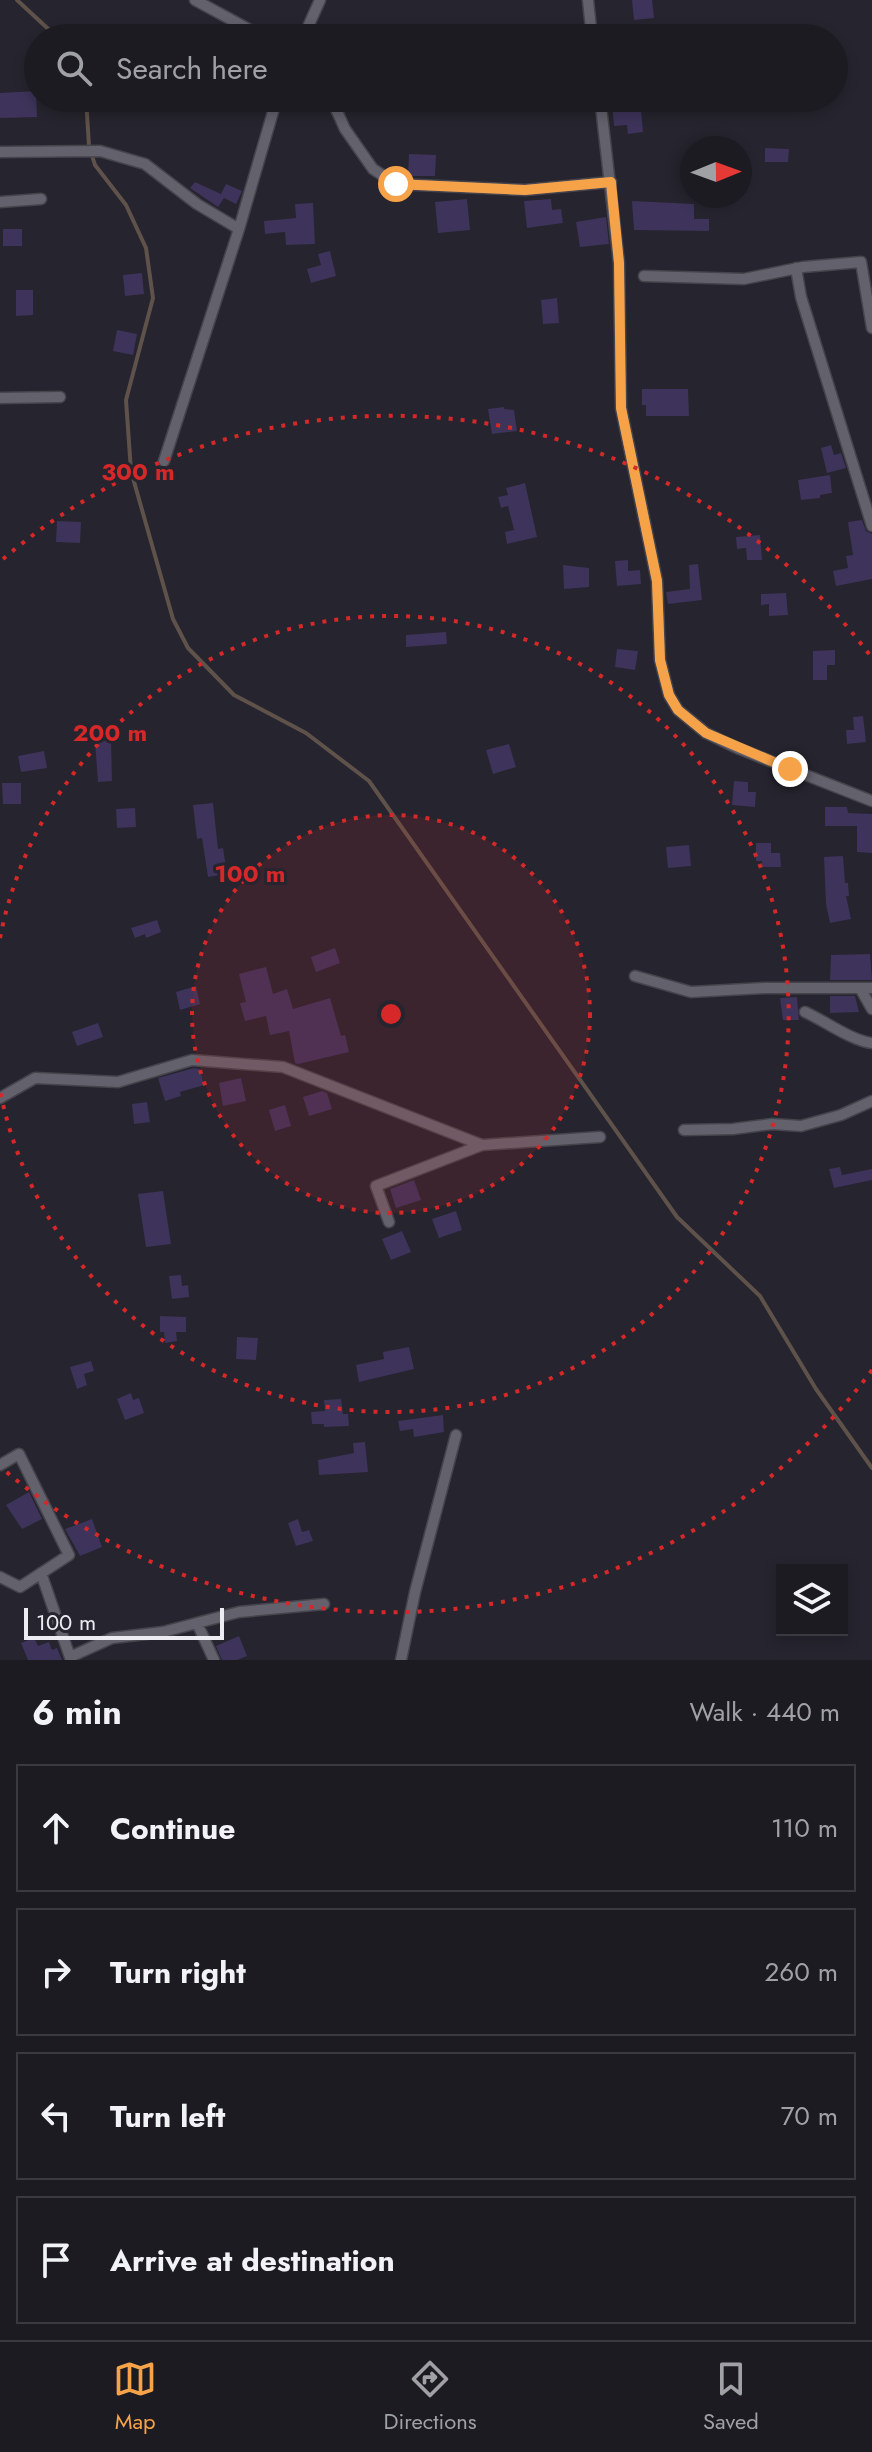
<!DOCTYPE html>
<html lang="en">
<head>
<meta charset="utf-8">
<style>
  :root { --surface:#1c1b22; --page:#25242a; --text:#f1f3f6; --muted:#a0a1a5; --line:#3a3940; --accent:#f6a248 }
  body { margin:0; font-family:Jost,sans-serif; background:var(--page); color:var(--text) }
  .controls { position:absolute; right:24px; bottom:24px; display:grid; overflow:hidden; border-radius:0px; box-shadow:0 4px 12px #0003 }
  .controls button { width:72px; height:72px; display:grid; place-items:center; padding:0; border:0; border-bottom:2px solid var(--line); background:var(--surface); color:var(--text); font:40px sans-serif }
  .compass { position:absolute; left:680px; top:136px; width:72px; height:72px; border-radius:50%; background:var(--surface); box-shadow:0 4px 12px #0003; rotate:89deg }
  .scale { position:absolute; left:24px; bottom:20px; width:200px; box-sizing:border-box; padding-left:8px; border:4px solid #eeecf3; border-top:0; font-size:22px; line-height:28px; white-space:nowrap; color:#eeecf3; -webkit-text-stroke:6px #26242e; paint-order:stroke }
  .stop { position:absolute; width:24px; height:24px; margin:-18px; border:6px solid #f6a248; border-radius:50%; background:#fff }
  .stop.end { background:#f6a248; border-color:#fff; box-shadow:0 2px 8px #0008 }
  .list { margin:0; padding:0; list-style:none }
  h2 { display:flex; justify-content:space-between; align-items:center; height:104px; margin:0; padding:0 32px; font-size:34px }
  h2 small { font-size:26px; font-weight:400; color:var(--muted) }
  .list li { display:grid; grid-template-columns:52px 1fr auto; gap:24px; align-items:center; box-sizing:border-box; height:128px; margin:0 16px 16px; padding:0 16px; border:2px solid var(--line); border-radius:0px }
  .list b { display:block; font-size:30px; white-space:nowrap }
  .list em { font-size:26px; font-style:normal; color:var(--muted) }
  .icon { flex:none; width:44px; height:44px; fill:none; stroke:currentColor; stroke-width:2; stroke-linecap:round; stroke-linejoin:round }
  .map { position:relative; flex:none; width:872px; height:1660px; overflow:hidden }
  .search { position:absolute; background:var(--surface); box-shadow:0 4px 12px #0003; left:24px; right:24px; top:24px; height:88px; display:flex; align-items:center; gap:20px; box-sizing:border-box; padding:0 28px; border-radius:44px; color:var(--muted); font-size:30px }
  .sheet { height:680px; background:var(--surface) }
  nav { display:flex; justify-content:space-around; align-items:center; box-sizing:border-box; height:112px; border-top:2px solid var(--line); background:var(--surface); font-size:22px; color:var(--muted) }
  nav a { display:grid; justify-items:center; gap:4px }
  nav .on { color:var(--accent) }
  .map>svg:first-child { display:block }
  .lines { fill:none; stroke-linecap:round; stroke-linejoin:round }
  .stream { stroke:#5e524a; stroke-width:4 }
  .building { fill:#3e335a }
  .street-casing { stroke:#45434b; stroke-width:13 }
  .street { stroke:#63616c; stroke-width:10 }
  .route { stroke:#f6a248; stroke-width:10 }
  .ring { fill:none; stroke:#d62828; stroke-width:4; stroke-dasharray:4 8 }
  .centre { fill:#d62828; stroke:#26242e; stroke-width:4 }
  .ring-label { font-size:24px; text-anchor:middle; font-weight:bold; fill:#d62828; stroke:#26242e; stroke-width:6; stroke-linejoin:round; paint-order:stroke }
</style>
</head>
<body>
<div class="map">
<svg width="872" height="1660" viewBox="0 0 872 1660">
  <rect width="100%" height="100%" fill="#26242e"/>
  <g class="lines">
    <path class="stream" d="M17,0L58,38
      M86,98L89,146L95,165L126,205L146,248L153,298L126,400L131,471L173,619L188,648L234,695L306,733L369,781L677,1217L760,1296L816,1389L872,1468"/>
  </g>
  <path class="building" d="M632,0H652L654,18L634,20Z
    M36,91L37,117L0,118V93Z
    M640,99L643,132L628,134L627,125L614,126L612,102Z
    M765,148L789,149L788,162H765Z
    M409,154L436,155L435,176H408Z
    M195,182L221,194L226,184L242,191L236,204L224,198L218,207L190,188Z
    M467,199L470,230L438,233L435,202Z
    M551,199L552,210L561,209L563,223L527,228L524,201Z
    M632,201L694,204V219H709V231L634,230Z
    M313,203L315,244L286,245L285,232L265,234L264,221L296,218L295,204Z
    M606,217L609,244L580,247L576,222Z
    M3,229H22V246H3Z
    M330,251L336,276L311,283L307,269L321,265L318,254Z
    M142,273L144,294L125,296L123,275Z
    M16,290H33V315L16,316Z
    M557,298L559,323L543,324L541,300Z
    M117,330L137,334L133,355L113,351Z
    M642,389H688L689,416H646V405H642Z
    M504,407V409L514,410L517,431L492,434L488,409Z
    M831,445L834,455L841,453L846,468L827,473L821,448Z
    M830,475L832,493L820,495V498L801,500L798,480Z
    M525,483L537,537L507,544L505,532L514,530L508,506L501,508L498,497L508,495L506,488Z
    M862,520L866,531L872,534V579L836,586L833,571L848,568L846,556L853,555L848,522Z
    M57,521L81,522L80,543L56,542Z
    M760,535L762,560H747L746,548L737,549L736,537Z
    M628,560V571L640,570L641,584L617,586L615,561Z
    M698,564L702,600L668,604L666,592L690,589L689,565Z
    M563,565L589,568V587L564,589Z
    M786,593L788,615L769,616V604L761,605V594Z
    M446,632L447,644L406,647V635Z
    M617,649L638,651L635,670L615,667Z
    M835,650V665H827V680H813V651Z
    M863,716L866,742L847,744L846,730H854L853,717Z
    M111,740L112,781L98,782L95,741Z
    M509,744L516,767L493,774L486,750Z
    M44,751L47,768L21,772L18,756Z
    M734,781L748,782V792H756L755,807L732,805Z
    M2,783H21V804H3Z
    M213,803L218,849L223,848L227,874L208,877L202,838L197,839L193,805Z
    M825,807H847L848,813L872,814V853L857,852V826H825Z
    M135,808L136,827L117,828L116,809Z
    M756,843H771V853H780L781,867H762V861H756Z
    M689,845L691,866L668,868L666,847Z
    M843,856L845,883H848L849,896H846L851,919L830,923L826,904L824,857Z
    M157,920L161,932L146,938L145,934L135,938L131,928Z
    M335,948L340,963L316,972L311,957Z
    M870,954L872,980H830L831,955Z
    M266,967L273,994L287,989L293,1009L330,998L341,1036L345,1035L349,1052L298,1064L295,1063L289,1031L270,1035L266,1016L245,1021L240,1003L246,1002L239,974Z
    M196,986L200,1004L180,1010L176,992Z
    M830,996H855L859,1012L830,1013Z
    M797,997L799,1020H783L780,998Z
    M98,1023L103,1037L77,1046L72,1032Z
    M194,1068L200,1069L204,1085L180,1092L181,1096L165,1101L158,1078Z
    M241,1078L246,1101L223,1106L219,1083Z
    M322,1091L327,1093L332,1109L309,1116L303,1097Z
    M147,1102L150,1122L134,1124L132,1104Z
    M285,1105L291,1126L275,1131L269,1110Z
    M840,1167L842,1175L872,1169V1180L834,1188L829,1169Z
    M414,1180L421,1200L396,1208L390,1189Z
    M163,1191L171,1244L146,1247L138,1194Z
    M456,1211L462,1230L439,1238L432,1219Z
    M402,1231L411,1252L391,1260L382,1239Z
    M181,1275L182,1286L188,1285L189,1297L172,1299L169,1276Z
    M160,1316L186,1317V1332H176L177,1341L165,1343L164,1332H160Z
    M237,1337L258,1338L256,1360L236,1359Z
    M409,1347L414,1369L359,1382L356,1365L384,1359L383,1352Z
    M91,1361L94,1371L84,1374L87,1385L77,1389L70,1367Z
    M131,1393L133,1400L139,1398L144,1413L125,1420L117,1399Z
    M341,1399L343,1414H348L349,1426L324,1427V1424H312L311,1412L325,1411L324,1400Z
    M443,1415L444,1432L414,1437L413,1429L400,1431L398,1421Z
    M365,1442L368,1472L319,1475L318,1460L354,1453L353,1443Z
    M29,1492L42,1519L22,1529L6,1505Z
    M92,1519L102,1547L80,1556L65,1529Z
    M298,1519L302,1532L309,1530L313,1541L296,1546L288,1523Z
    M239,1636L247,1656L237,1660H222L216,1646Z
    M34,1638L38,1646L49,1642L52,1650L57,1648L62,1660H28L21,1643Z"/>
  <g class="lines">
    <defs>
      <path id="street" d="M195,0L265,38
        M588,0L592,38
        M303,38L320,0
        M331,98L345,129L373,169L396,184L525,190L611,182
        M600,98L619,263L621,408L657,581L660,660L669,695L678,710L706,733L737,748L872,801
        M0,152L100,151L145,164L197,204L239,229
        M0,202L41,199
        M796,268L801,297L872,526
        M644,276L744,279L803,267L861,262L872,328
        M0,398L60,397
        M164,461L239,229L277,98
        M635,976L691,992L765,988H872
        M860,988L872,1009
        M805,1012C825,1021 852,1041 872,1043
        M0,1098L35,1078L118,1082L192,1060L283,1067L482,1145
        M684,1130L733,1129L772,1124L801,1126L841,1115L872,1101
        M389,1222L376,1186L482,1145L600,1137
        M0,1465L19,1454L69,1555L20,1587L0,1577
        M41,1573L71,1660
        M197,1623L239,1612L324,1604
        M70,1657L112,1638L163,1632L197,1623L214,1660
        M401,1660L415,1592L456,1435"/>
    </defs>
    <use href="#street" class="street-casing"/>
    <use href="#street" class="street"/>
  </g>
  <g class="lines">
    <path class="route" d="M396,184L525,190L611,182L619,263L621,408L657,581L660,660L669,695L678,710L706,733L790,769"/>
  </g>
  <circle cx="391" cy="1014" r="199" fill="#d62828" fill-opacity=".12"/>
  <g class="ring">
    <circle cx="391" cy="1014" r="199"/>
    <path d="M0 938A398 398 0 1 1 0 1090"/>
    <path d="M872 1370A598 598 0 0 1 3 1469M3 559A598 598 0 0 1 872 658"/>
  </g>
  <circle cx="391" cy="1014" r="12" class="centre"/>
  <g class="ring-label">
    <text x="138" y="480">300 m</text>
    <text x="110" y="741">200 m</text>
    <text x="250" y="882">100 m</text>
  </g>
</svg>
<div class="controls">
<button><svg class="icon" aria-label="layers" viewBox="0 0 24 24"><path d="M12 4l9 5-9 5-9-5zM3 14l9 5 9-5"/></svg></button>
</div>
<svg class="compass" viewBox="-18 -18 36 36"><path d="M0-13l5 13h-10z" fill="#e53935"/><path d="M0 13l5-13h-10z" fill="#a0a1a5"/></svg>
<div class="scale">100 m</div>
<div class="stop" style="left:396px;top:184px"></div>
<div class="stop end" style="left:790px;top:769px"></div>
<div class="search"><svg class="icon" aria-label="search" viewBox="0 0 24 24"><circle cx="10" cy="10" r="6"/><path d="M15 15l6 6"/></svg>Search here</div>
</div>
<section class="sheet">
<h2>6 min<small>Walk · 440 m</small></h2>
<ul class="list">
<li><svg class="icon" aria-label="ahead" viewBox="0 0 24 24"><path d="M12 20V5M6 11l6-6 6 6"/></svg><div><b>Continue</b></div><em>110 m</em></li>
<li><svg class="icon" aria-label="right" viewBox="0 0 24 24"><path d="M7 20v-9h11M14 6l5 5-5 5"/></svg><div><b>Turn right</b></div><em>260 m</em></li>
<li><svg class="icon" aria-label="left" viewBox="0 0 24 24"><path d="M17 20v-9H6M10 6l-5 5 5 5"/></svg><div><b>Turn left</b></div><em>70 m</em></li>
<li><svg class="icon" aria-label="arrive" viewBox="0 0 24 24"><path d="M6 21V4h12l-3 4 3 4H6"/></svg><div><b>Arrive at destination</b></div></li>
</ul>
</section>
<nav>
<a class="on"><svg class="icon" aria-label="map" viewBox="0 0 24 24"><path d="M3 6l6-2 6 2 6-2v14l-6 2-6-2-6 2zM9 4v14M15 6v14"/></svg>Map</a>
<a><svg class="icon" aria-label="directions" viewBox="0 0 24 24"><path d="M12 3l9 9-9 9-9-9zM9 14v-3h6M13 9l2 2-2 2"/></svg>Directions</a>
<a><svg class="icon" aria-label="saved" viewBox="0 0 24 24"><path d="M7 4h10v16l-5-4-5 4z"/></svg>Saved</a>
</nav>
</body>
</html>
